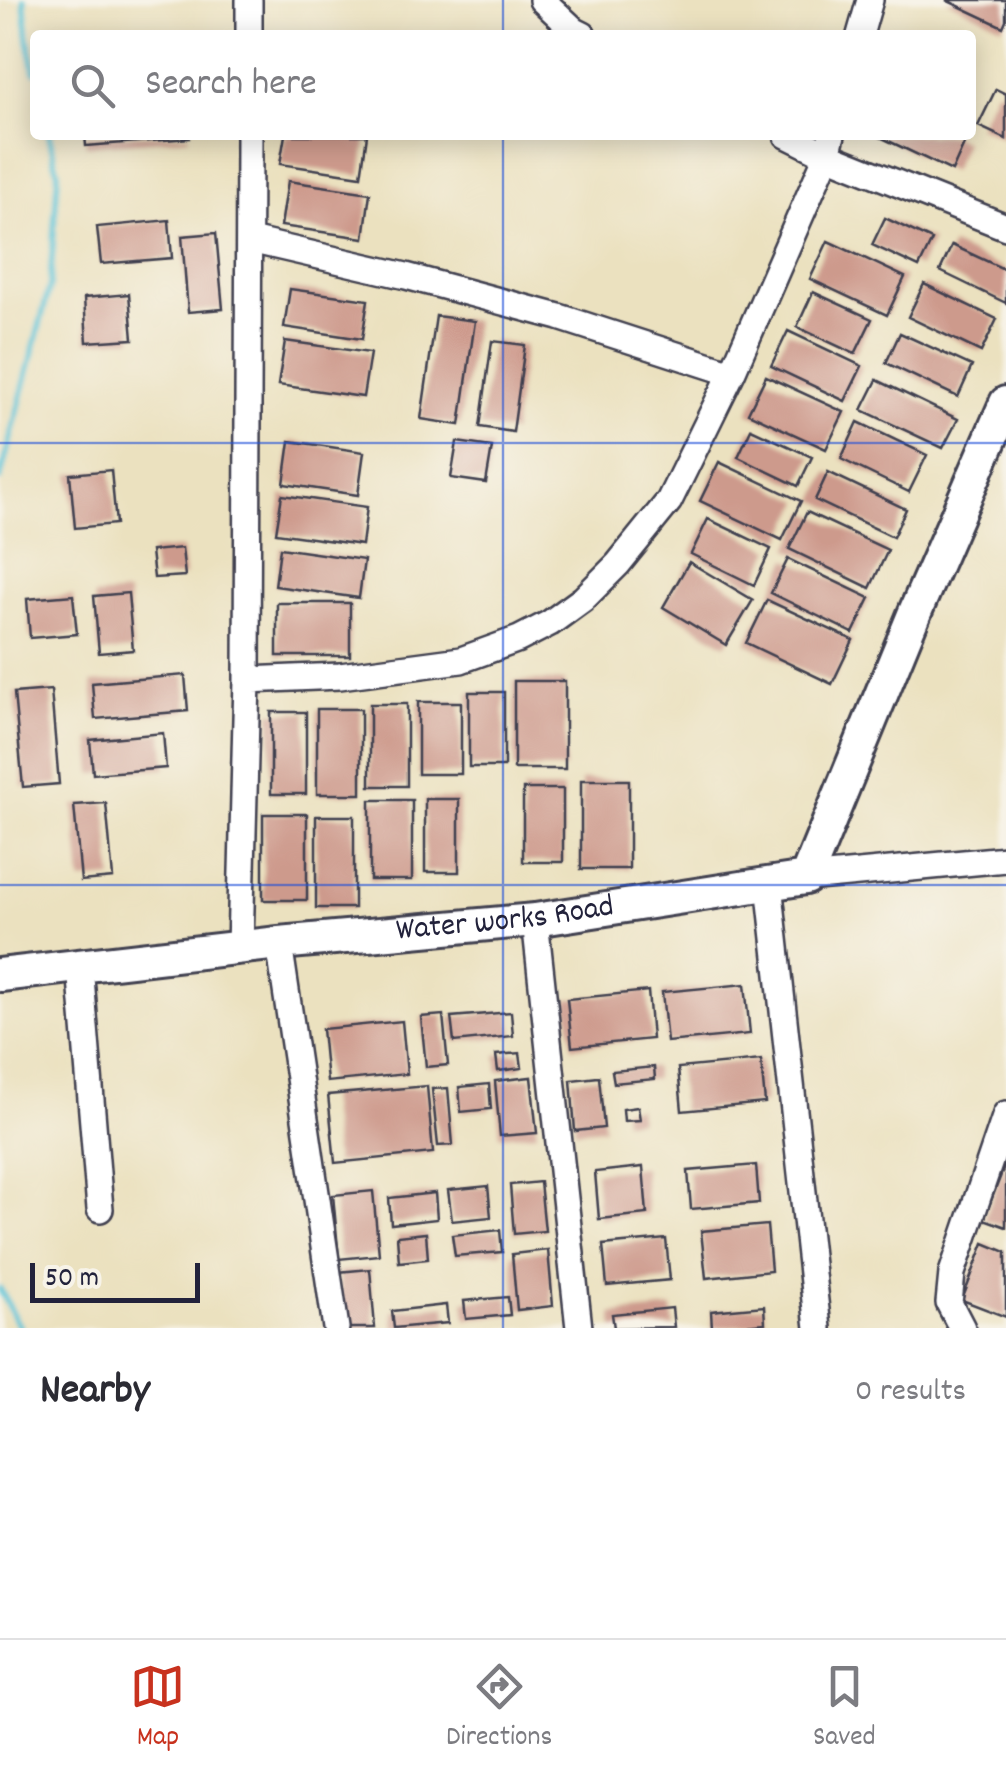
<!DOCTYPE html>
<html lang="en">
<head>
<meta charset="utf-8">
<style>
  :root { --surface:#fff; --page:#f7f7f7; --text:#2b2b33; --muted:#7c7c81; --line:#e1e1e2; --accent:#c8321e }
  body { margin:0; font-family:Dekko,sans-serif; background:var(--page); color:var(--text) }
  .scale { position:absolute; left:30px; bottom:25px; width:170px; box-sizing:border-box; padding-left:10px; border:5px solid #22223b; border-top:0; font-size:28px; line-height:35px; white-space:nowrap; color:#22223b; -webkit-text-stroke:8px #f7f3e8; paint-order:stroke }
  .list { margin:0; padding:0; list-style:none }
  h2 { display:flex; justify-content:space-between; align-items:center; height:130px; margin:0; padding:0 40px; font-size:42px }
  h2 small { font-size:32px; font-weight:400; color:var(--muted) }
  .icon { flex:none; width:55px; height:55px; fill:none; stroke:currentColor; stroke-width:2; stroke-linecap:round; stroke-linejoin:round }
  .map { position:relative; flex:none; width:1006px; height:1328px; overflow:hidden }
  .search { position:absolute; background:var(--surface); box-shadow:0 5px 25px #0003; left:30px; right:30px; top:30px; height:110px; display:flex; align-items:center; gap:25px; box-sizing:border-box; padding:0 35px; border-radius:10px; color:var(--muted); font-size:38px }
  .sheet { height:310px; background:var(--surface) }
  nav { display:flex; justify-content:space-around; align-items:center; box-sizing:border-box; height:140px; border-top:2px solid var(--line); background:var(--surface); font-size:28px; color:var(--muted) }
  nav a { display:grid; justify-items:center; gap:5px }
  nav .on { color:var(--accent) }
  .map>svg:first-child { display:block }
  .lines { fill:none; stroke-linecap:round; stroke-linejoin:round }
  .stream { stroke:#5cc4d8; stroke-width:6 }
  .building { fill:#cd9a8c }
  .minor-casing { stroke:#403f4f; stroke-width:30 }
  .tertiary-casing { stroke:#403f4f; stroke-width:38 }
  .minor { stroke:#fff; stroke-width:25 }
  .tertiary { stroke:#fff; stroke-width:32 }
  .grid { fill:none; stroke:#1d4ed8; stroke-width:2.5; stroke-opacity:0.55 }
  .labels { text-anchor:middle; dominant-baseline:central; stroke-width:9; stroke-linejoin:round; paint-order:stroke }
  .street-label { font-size:32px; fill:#22223b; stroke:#f7f3e8 }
</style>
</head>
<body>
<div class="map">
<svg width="1006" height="1328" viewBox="0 0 1006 1328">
  <rect width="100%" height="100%" fill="#f7f3e8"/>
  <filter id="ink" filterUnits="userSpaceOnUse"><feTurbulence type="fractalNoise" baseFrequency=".01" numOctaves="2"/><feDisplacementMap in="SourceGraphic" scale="20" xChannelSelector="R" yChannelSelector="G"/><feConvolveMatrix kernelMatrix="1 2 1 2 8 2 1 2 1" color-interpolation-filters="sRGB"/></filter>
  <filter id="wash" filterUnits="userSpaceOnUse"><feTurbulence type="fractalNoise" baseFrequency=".0048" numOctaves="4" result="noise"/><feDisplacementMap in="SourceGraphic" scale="40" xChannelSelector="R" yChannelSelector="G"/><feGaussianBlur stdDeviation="2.25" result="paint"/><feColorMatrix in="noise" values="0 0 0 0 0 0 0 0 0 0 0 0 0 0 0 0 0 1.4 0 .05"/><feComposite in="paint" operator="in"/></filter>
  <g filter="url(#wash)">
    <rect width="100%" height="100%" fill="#ebe1bf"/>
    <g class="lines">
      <path class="stream" d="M24,0L28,40L35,72
        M0,479L50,285L58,173L49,135
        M0,1289L20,1328"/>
    </g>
    <g id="blocks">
      <path class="building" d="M946,0H1006V20L1003,27Z
        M996,89L1006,94V139L978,126Z
        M85,135H189V138L86,146Z
        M285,135H367L361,176L280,164Z
        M876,135H951L965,142L952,171Z
        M288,181L370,193L364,238L281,226Z
        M885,218L932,240L919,267L872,245Z
        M169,220L172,258L101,264L97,227Z
        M216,233L223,309L188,312L182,236Z
        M828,241L905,277L887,315L810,279Z
        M952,245L1006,270V303L940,271Z
        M924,284L997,319L981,352L908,317Z
        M290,289L368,300L362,339L284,327Z
        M813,292L872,319L855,354L797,327Z
        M129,294L133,339L87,342L84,298Z
        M436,316L475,321L460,425L421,419Z
        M788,331L862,366L845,401L771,366Z
        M900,333L972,366L958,397L886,363Z
        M285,341L370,353L363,397L278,385Z
        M492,341L525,345L513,432L480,427Z
        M766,376L844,412L826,449L748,413Z
        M877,380L958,419L943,448L862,410Z
        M858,422L927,455L909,492L841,459Z
        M751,429L812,457L798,486L738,457Z
        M290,441L364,452L358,495L284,484Z
        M457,442L492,447L486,483L451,478Z
        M719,462L801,501L782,540L700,501Z
        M111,470L116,524L75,528L70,474Z
        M828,472L906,509L893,537L815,500Z
        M282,495L367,507L362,545L276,533Z
        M807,512L888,550L870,588L789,549Z
        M708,519L771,549L754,585L691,554Z
        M182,548L185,576L154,578L151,551Z
        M280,548L364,560L359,598L275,586Z
        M788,559L870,598L853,633L771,593Z
        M689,562L753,600L726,645L663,607Z
        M128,593L133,650L99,653L94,596Z
        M73,595L77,634L30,638L27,599Z
        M767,600L853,640L832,684L746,643Z
        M277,603H350V656H277Z
        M185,675L188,711L95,719L92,683Z
        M514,681H565V769H514Z
        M51,690L59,784L23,787L14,693Z
        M469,692H504V767H469Z
        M418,702H461V774H418Z
        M370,704H407V786H370Z
        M317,709H361V794H317Z
        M271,712H306V794H271Z
        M163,733L166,768L93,774L90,740Z
        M581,780H629V869H581Z
        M523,789H563V862H523Z
        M425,799H459V872H425Z
        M370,800H412V880H370Z
        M106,803L113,878L81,881L74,805Z
        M263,814H307V900H263Z
        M316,816H354V908H316Z
        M745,984L750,1034L667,1042L662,992Z
        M648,991L652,1039L572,1047L567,999Z
        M511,1012L513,1036L454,1042L451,1017Z
        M443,1015L448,1065L426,1067L421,1017Z
        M402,1021L407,1074L327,1082L322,1029Z
        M520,1053L522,1068L498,1071L496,1055Z
        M761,1060L765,1103L682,1111L678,1068Z
        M654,1067L655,1079L614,1083L612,1071Z
        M531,1077L537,1133L500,1136L495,1081Z
        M599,1077L604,1128L575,1131L571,1080Z
        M489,1084L491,1109L461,1112L459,1087Z
        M427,1086L433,1153L335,1163L328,1095Z
        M448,1088L453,1145L438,1146L432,1089Z
        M638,1107L640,1120L624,1121L623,1109Z
        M1006,1162V1227L984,1219Z
        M756,1165L759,1203L691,1209L688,1171Z
        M643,1167L647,1214L599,1219L595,1172Z
        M540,1182L545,1231L514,1234L510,1185Z
        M488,1186L491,1217L452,1221L448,1190Z
        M373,1191L379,1255L339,1259L333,1195Z
        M435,1193L437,1219L391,1224L389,1198Z
        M767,1225L771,1271L706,1278L701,1231Z
        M500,1230L502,1252L455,1256L452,1235Z
        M426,1233L428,1259L399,1262L397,1236Z
        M666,1239L670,1280L607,1286L603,1245Z
        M984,1243L1006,1252V1317L962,1300Z
        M548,1250L553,1306L517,1310L512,1254Z
        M370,1269L375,1328H344L338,1272Z
        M508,1297L510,1315L466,1319L464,1301Z
        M446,1305L448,1323L394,1328L392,1311Z
        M764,1306L765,1323L712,1328L711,1311Z
        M672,1308L674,1327L614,1328L612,1314Z"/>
    </g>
  </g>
  <g filter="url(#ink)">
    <use href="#blocks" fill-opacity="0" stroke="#403f4f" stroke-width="2.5"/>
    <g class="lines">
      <defs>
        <path id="minor" d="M249,0V35
          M542,0L575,31L583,35
          M860,35L870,0
          M787,135L827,155L1006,227
          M250,240L406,276L559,317L732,373
          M247,680L340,676L461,660L519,639L550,623L583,599L618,564L669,501L732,373L827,155L832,135
          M806,878L1006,859
          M769,884L818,1328
          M535,920L579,1328
          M279,943L336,1328
          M240,947L247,680L249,135
          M80,966L100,1209
          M962,1328L949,1303L952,1273L1006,1114"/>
        <g id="tertiary">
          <path id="s1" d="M0,975L279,943L535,920L806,878L915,612L1006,403"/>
        </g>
      </defs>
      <use href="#minor" class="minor-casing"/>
      <use href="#tertiary" class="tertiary-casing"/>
      <use href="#minor" class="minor"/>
      <use href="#tertiary" class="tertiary"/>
    </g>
  </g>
  <path class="grid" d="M503,0V35M503,135V1328M0,443H1006M0,885H1006"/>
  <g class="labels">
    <g class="street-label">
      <text stroke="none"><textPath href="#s1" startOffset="508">Water works Road</textPath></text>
    </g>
  </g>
</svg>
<div class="scale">50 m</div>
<div class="search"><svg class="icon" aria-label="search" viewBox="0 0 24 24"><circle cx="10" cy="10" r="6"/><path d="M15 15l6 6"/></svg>Search here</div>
</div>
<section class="sheet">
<h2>Nearby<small>0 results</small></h2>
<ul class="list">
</ul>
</section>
<nav>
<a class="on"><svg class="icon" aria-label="map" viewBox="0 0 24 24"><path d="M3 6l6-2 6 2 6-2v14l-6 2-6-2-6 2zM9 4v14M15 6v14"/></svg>Map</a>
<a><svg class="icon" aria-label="directions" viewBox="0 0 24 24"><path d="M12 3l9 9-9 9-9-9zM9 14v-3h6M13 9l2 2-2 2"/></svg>Directions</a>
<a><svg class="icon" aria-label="saved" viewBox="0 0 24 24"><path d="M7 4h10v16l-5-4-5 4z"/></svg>Saved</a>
</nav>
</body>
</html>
